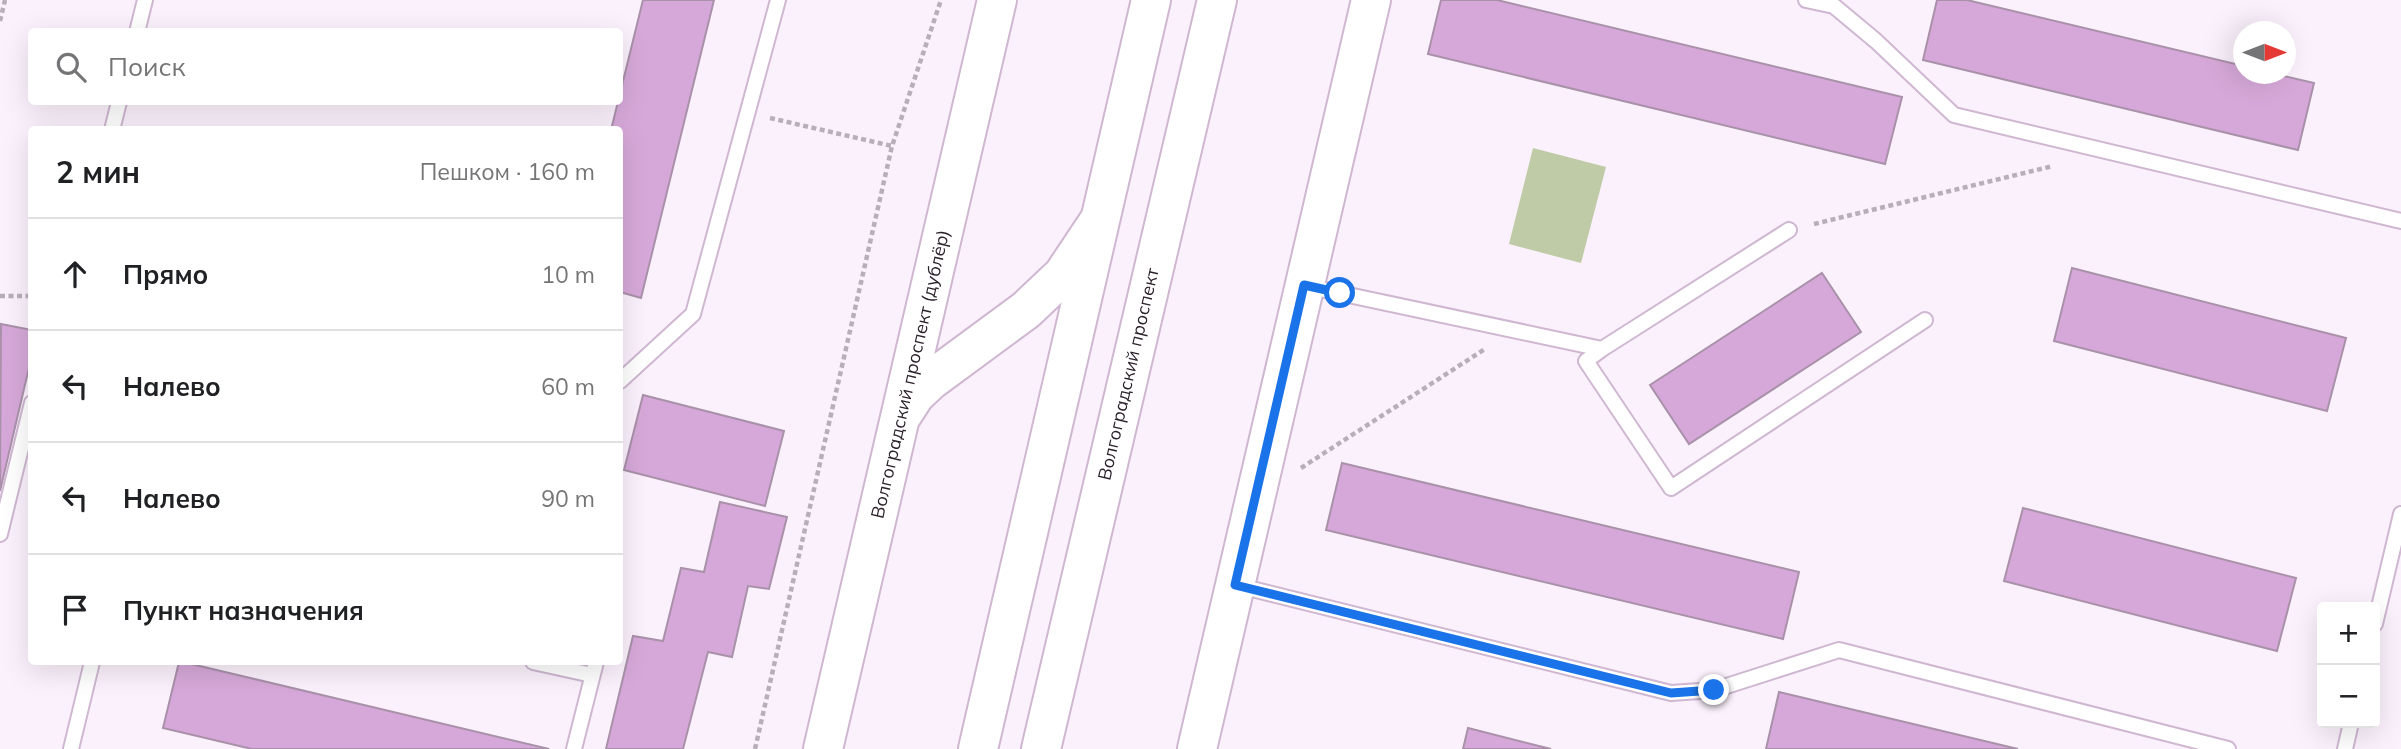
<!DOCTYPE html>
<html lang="ru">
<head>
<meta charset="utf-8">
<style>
  :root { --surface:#fff; --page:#f2f2f2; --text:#202124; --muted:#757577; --line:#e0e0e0 }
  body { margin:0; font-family:Mulish,sans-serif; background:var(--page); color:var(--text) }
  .controls { position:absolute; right:21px; bottom:21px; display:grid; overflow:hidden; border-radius:7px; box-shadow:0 7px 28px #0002 }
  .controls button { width:63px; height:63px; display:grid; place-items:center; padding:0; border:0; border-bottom:2px solid var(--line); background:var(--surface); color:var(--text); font:35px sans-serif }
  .compass { position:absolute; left:2233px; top:21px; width:63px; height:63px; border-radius:50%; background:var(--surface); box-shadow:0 7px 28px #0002; rotate:90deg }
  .stop { position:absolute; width:21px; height:21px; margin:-16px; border:5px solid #1a73e8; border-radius:50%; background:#fff }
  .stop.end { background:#1a73e8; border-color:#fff; box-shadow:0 2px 7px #0008 }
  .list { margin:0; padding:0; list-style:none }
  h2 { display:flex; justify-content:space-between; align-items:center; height:91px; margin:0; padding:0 28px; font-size:30px }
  h2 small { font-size:23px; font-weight:400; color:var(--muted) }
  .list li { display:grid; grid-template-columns:46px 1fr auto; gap:21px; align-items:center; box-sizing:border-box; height:112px; padding:0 28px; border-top:2px solid var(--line) }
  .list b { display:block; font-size:26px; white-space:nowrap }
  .list em { font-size:23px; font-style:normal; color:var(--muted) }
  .icon { flex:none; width:38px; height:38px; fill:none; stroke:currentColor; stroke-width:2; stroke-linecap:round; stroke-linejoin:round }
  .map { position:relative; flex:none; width:2401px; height:749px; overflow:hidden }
  .search { position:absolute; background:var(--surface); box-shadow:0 7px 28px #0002; left:28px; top:28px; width:595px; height:77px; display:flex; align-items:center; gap:18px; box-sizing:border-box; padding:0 24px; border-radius:7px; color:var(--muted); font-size:26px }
  .panel { position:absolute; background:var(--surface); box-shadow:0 7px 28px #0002; left:28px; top:126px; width:595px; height:539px; border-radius:7px }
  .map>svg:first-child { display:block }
  .green { fill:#bfcba6 }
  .building { fill:#d6a8d9; stroke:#a991aa; stroke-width:2 }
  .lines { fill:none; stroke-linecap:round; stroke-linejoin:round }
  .lane-casing { stroke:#cfb7d1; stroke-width:18 }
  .secondary-casing { stroke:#cfb7d1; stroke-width:42 }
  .primary-casing { stroke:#cfb7d1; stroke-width:42 }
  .path { stroke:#b8aeb9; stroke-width:4.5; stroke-dasharray:5 3.5; stroke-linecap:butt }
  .lane { stroke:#fff; stroke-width:14 }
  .secondary { stroke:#fff; stroke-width:38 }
  .primary { stroke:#fff; stroke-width:38 }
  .route { stroke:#1a73e8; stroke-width:9 }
  .labels { text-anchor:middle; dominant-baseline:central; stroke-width:5; stroke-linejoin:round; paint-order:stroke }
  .street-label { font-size:18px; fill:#2b212b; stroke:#fff }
</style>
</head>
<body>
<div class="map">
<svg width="2401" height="749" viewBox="0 0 2401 749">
  <rect width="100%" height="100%" fill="#fbf1fc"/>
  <path class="green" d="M1533,148L1606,167L1581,263L1509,244Z"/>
  <path class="building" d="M643,0H714L641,298L620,292V130H611Z
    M1441,0H1497L1902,97L1885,164L1428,54Z
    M1937,0H1967L2244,66V74H2275L2314,83L2298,150L1923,60Z
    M2072,268L2346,338L2327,411L2054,341Z
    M1822,273L1861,332L1689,444L1650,385Z
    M1,324L32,330V355L0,491Z
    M643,395L784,431L765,506L624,470Z
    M1342,463L1799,572L1783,639L1326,530Z
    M720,502L787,517L769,589L748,586L732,657L708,652L683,749H606L633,636L663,641L681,568L704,572Z
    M2023,508L2296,578L2277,651L2004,581Z
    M179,662H183L549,749H252L163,728Z
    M1779,692L2018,749H1766Z
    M1468,728L1551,749H1463Z"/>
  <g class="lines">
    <defs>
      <path id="lane" d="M1806,0L1834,6L1876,41L1954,115L2401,221
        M137,32L145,0
        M112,130L119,102
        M1306,286L1602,349L1789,230
        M1602,349L1586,361L1671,488L1925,320
        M620,381L693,314L778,0
        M0,534L32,403
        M1236,585L1671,693L1714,690L1839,650L2228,749
        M2375,624L2401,514
        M533,662L592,675
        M71,749L92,662
        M574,749L596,662
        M2345,749L2351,723"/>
      <path id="secondary" d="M902,415L915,395L931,380L1026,310L1063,275L1099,221
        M823,749L997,0
        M1197,749L1371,0"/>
      <path id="primary" d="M978,749L1151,0
        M1041,749L1217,0"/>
    </defs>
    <use href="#lane" class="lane-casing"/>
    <use href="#secondary" class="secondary-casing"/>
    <use href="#primary" class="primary-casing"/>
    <path class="path" d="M0,21L5,0
      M770,118L892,146
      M1814,224L2053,166
      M0,296H32
      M1301,468L1485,349
      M755,749L892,146L941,0"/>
    <use href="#lane" class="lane"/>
    <use href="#secondary" class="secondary"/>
    <use href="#primary" class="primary"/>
  </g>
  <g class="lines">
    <path class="route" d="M1340,293L1304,285L1235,585L1671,693L1714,690"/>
  </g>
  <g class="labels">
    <g class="street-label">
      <text transform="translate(910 374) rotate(-77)">Волгоградский проспект (дублёр)</text>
      <text transform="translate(1128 374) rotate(-77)">Волгоградский проспект</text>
    </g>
  </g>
</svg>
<div class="controls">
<button>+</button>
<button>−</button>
</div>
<svg class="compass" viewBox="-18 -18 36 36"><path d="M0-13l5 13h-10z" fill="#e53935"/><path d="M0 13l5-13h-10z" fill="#757577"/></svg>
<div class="stop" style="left:1340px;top:293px"></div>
<div class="stop end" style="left:1714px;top:690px"></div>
<div class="search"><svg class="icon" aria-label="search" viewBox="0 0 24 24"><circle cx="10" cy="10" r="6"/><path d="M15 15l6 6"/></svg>Поиск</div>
<section class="panel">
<h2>2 мин<small>Пешком · 160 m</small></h2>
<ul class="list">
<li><svg class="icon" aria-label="ahead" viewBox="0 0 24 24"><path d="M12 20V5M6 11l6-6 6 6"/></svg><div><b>Прямо</b></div><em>10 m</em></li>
<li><svg class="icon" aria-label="left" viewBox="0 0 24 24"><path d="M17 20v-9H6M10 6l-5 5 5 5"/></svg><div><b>Налево</b></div><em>60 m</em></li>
<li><svg class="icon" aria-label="left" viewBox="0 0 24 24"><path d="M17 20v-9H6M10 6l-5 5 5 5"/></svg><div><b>Налево</b></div><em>90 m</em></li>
<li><svg class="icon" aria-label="arrive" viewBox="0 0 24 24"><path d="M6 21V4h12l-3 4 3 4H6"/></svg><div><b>Пункт назначения</b></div></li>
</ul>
</section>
</div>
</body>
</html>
